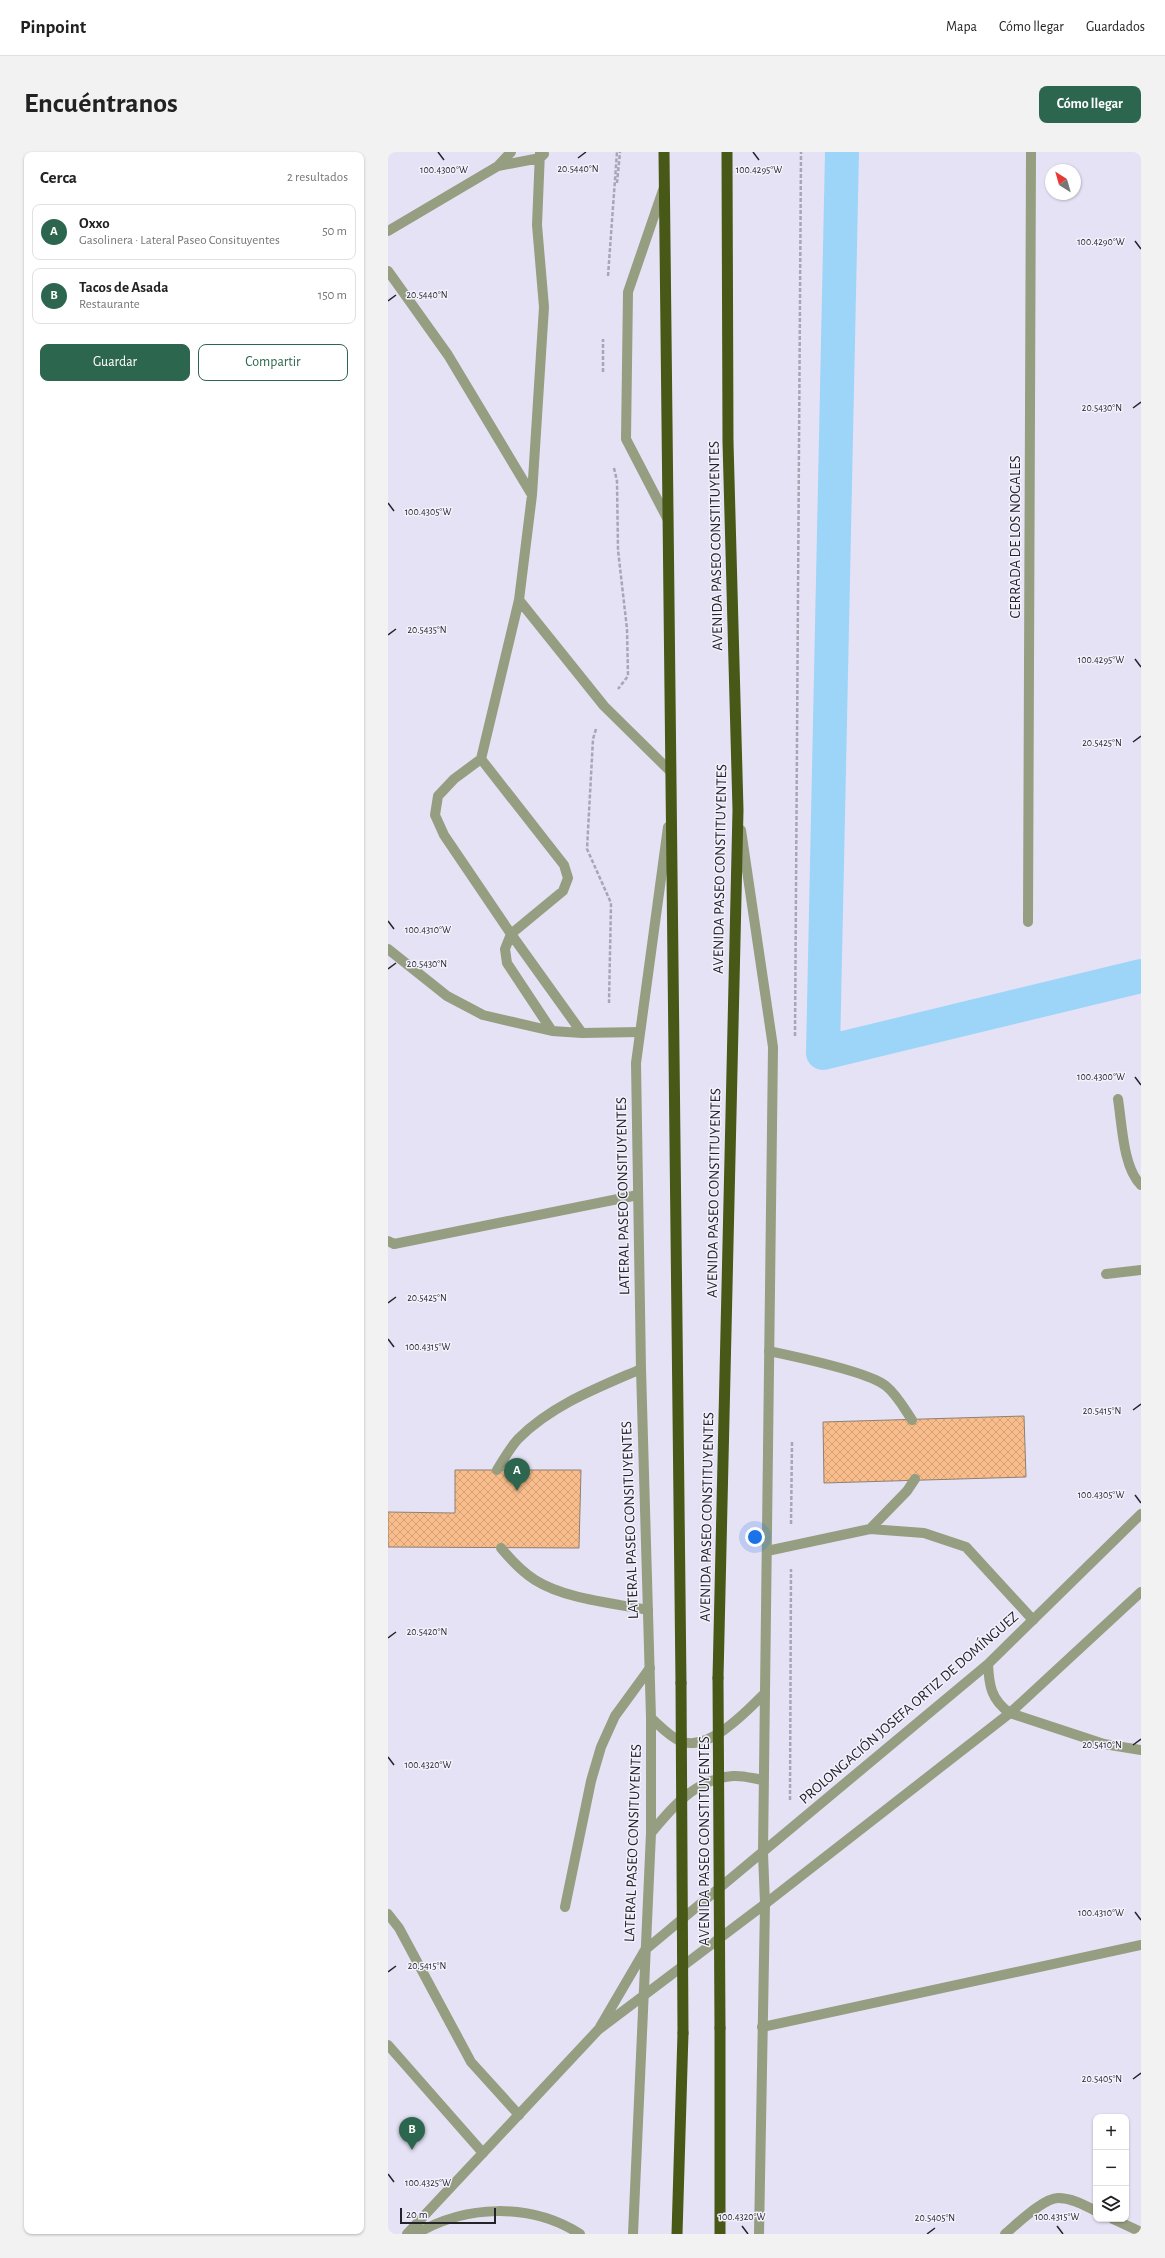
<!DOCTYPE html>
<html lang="es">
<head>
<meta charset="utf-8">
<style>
  :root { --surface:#fff; --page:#f2f2f2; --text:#222; --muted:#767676; --line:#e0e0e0; --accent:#2d664e }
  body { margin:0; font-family:"Alegreya Sans",sans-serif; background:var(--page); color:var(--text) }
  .controls { position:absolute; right:12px; bottom:12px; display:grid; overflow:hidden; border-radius:8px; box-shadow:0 1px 3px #0004 }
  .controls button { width:36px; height:36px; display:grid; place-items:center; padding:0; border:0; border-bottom:1px solid var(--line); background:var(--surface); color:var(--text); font:20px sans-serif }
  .compass { position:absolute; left:657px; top:12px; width:36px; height:36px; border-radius:50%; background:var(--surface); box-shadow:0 1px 3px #0004; rotate:323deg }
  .scale { position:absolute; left:12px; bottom:10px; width:96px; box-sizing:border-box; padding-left:4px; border:2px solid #24232a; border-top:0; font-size:11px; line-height:14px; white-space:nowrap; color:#24232a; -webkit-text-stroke:3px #f3f1fc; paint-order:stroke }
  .you { position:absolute; left:367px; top:1385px; width:14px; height:14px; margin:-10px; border:3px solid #fff; border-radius:50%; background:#1a73e8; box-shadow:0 0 0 6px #1a73e833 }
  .badge { display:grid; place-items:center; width:26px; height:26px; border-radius:50%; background:var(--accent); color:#fff; font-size:13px; font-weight:700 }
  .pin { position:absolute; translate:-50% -33px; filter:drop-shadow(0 1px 2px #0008) }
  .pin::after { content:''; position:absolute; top:21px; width:14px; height:12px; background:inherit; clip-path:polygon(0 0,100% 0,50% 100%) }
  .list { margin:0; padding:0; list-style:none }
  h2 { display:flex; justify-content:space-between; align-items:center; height:52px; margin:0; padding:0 16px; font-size:17px }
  h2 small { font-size:13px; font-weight:400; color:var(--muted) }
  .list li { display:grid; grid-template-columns:26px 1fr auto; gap:12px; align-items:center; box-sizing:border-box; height:56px; margin:0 8px 8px; padding:0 8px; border:1px solid var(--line); border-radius:8px }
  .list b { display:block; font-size:15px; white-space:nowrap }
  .list p { margin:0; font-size:13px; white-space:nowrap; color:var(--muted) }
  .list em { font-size:13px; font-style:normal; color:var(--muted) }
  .actions { display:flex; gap:8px; padding:12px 16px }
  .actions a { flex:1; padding:9px 0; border:1px solid var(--accent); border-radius:8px; text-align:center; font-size:14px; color:var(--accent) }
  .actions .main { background:var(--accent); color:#fff }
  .icon { flex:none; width:22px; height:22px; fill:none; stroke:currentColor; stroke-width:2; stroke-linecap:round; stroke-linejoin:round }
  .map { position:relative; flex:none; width:753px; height:2082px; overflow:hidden; border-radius:8px }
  header { display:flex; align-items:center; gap:24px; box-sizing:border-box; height:56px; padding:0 20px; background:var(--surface); border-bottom:1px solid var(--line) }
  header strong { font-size:19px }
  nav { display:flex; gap:22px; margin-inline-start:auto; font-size:14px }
  .intro { display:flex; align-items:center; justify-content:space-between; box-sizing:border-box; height:96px; padding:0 24px }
  h1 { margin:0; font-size:28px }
  .button { padding:10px 18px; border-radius:8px; background:var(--accent); color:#fff; font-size:14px; font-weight:700 }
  main { display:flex; gap:24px; padding:0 24px }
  aside { flex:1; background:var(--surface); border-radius:8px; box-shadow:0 1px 3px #0004 }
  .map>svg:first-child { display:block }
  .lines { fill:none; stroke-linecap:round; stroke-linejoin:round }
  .canal { stroke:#9dd5f9; stroke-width:34 }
  .building { fill:url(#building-cross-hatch); stroke:#8f8074 }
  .path { stroke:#a8a5b5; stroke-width:2.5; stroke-dasharray:4 2; stroke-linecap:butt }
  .service { stroke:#959e81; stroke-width:10 }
  .minor { stroke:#959e81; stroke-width:10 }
  .tertiary { stroke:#959e81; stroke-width:10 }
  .trunk { stroke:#485816; stroke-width:11 }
  .trunk-bridge { stroke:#485816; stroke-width:11 }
  .ticks { fill:none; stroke:#24232a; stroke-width:1.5 }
  .labels { text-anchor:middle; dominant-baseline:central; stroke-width:3; stroke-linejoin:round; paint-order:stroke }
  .street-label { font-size:15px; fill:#24232a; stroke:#f3f1fc }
  .ticks-label { font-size:10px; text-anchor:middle; fill:#24232a; stroke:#f3f1fc; stroke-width:3; stroke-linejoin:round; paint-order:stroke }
</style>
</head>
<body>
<header>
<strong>Pinpoint</strong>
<nav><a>Mapa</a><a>Cómo llegar</a><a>Guardados</a></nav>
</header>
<div class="intro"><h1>Encuéntranos</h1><a class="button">Cómo llegar</a></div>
<main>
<aside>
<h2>Cerca<small>2 resultados</small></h2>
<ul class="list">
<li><span class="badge">A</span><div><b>Oxxo</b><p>Gasolinera · Lateral Paseo Consituyentes</p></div><em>50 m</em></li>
<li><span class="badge">B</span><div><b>Tacos de Asada</b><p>Restaurante</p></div><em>150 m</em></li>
</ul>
<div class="actions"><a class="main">Guardar</a><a>Compartir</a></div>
</aside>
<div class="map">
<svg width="753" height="2082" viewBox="0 0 753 2082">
  <defs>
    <pattern id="building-cross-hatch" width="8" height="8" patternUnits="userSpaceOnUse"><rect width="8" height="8" fill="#f9bc8b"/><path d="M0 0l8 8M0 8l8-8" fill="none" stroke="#d5a178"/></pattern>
  </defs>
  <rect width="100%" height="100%" fill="#e6e2f5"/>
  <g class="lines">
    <path class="canal" d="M454,0L435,901L753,824"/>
  </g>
  <path class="building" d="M636,1264L638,1325L436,1331L435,1270Z
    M67,1318H193L191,1396L0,1395V1360L67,1361Z"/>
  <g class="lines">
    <path class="path" d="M229,31L232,0
      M220,124L229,0
      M215,220V187
      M226,316L229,329L230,398L239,477L240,524L230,537
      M208,577L205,587L199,697L223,751L221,851
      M407,884L413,0
      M403,1372L404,1289
      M402,1648L403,1417"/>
    <path class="service" d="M110,14L152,6L156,2
      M275,38L240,140L238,287L279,366
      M0,79L110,14L123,0
      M0,119L60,203L144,343L156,155L149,73L152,0
      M144,343L131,448L93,607L66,627L50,644L47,663L56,683L123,782L117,797L119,811L164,879L194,881L252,880
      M131,448L216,554L282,619
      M93,607L176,713L180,726L175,739L123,782L194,881
      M0,797L59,844L95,863L164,879
      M730,947C734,972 735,1016 753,1033
      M0,1089L6,1092L250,1043
      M718,1122L753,1118
      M381,1199C405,1204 482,1220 498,1234C509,1243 516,1256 524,1268
      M109,1318C115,1308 122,1296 130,1287C164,1253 209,1236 253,1217
      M482,1377L519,1339L527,1327
      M113,1396C123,1408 133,1419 147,1428C177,1447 225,1451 260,1458
      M379,1399L482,1377L536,1381L578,1395L645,1468
      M622,1561L716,1592L753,1598
      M177,1755L203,1629L213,1595L227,1564L262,1516
      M0,1762L11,1776L83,1910L131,1963
      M374,1875L753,1793
      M0,1893L95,2001"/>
    <path class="minor" d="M640,770L643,0
      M725,2067L753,2080
      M617,2082C628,2073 655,2046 670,2046C684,2046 696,2053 708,2059"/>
    <path class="tertiary" d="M353,678L385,895L375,1701L377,1752L371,2082
      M600,1512C601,1533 603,1548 622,1561
      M263,1566C272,1574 281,1584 292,1589C320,1601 359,1559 377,1541
      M263,1681C285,1654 308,1627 345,1624C355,1623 367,1627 376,1628
      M212,1875L257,1798L600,1512L753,1362
      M19,2082L210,1878L377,1752L622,1561L753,1440
      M28,2082C77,2053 142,2050 192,2082
      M245,2082L263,1681V1566L253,1217L248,911L280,675"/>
    <path class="trunk" d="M276,0L293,1531
      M330,1526L350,658L340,290L339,0
      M332,1876V2082
      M289,2082L295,1881"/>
    <path class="trunk-bridge" d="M330,1526L332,1876
      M293,1531L295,1881"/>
  </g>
  <path class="ticks" d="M50,0L56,8M365,0L371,8M190,6L198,0M747,89L753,97M0,149L8,143M745,256L753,250M0,351L6,359M0,483L8,477M747,507L753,515M745,590L753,584M0,769L6,777M0,817L8,811M747,925L753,933M0,1151L8,1145M0,1187L6,1195M745,1258L753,1252M747,1343L753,1351M0,1486L8,1480M745,1593L753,1587M0,1605L6,1613M747,1760L753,1768M0,1820L8,1814M745,1927L753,1921M0,2022L6,2030M354,2074L360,2082M669,2074L675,2082M539,2082L547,2076"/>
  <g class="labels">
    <g class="street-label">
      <text transform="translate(627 385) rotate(-90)">CERRADA DE LOS NOGALES</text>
      <text transform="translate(328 394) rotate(-91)">AVENIDA PASEO CONSTITUYENTES</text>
      <text transform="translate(332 717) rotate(-89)">AVENIDA PASEO CONSTITUYENTES</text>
      <text transform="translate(326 1041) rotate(-89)">AVENIDA PASEO CONSTITUYENTES</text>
      <text transform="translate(235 1044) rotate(-91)">LATERAL PASEO CONSITUYENTES</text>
      <text transform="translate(319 1365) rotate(-89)">AVENIDA PASEO CONSTITUYENTES</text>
      <text transform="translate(242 1368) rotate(-92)">LATERAL PASEO CONSITUYENTES</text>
      <text transform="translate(521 1556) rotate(-41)">PROLONGACIÓN JOSEFA ORTIZ DE DOMÍNGUEZ</text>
      <text transform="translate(316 1689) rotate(-90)">AVENIDA PASEO CONSTITUYENTES</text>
      <text transform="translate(245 1691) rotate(-88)">LATERAL PASEO CONSITUYENTES</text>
    </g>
  </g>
  <g class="ticks-label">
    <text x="190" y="20">20.5440°N</text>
    <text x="56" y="21">100.4300°W</text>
    <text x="371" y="21">100.4295°W</text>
    <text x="713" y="93">100.4290°W</text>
    <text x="39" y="146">20.5440°N</text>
    <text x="714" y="259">20.5430°N</text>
    <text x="40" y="363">100.4305°W</text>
    <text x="39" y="481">20.5435°N</text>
    <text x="713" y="511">100.4295°W</text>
    <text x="714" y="594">20.5425°N</text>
    <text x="40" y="781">100.4310°W</text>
    <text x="39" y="815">20.5430°N</text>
    <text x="713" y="928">100.4300°W</text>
    <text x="39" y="1149">20.5425°N</text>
    <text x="40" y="1198">100.4315°W</text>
    <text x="714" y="1262">20.5415°N</text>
    <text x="713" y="1346">100.4305°W</text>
    <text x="39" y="1483">20.5420°N</text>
    <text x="714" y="1596">20.5410°N</text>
    <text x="40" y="1616">100.4320°W</text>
    <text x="713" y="1764">100.4310°W</text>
    <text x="39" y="1817">20.5415°N</text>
    <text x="714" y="1930">20.5405°N</text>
    <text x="40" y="2034">100.4325°W</text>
    <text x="354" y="2068">100.4320°W</text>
    <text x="669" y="2068">100.4315°W</text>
    <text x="547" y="2069">20.5405°N</text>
  </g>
</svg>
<div class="controls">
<button>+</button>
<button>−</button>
<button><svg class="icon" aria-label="layers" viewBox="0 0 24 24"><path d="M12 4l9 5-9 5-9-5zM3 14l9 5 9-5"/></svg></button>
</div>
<svg class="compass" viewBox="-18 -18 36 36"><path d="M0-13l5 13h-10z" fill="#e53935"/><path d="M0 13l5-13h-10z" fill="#767676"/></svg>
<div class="scale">20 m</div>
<div class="you"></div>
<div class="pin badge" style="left:129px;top:1339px">A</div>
<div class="pin badge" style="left:24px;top:1998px">B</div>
</div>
</main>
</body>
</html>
